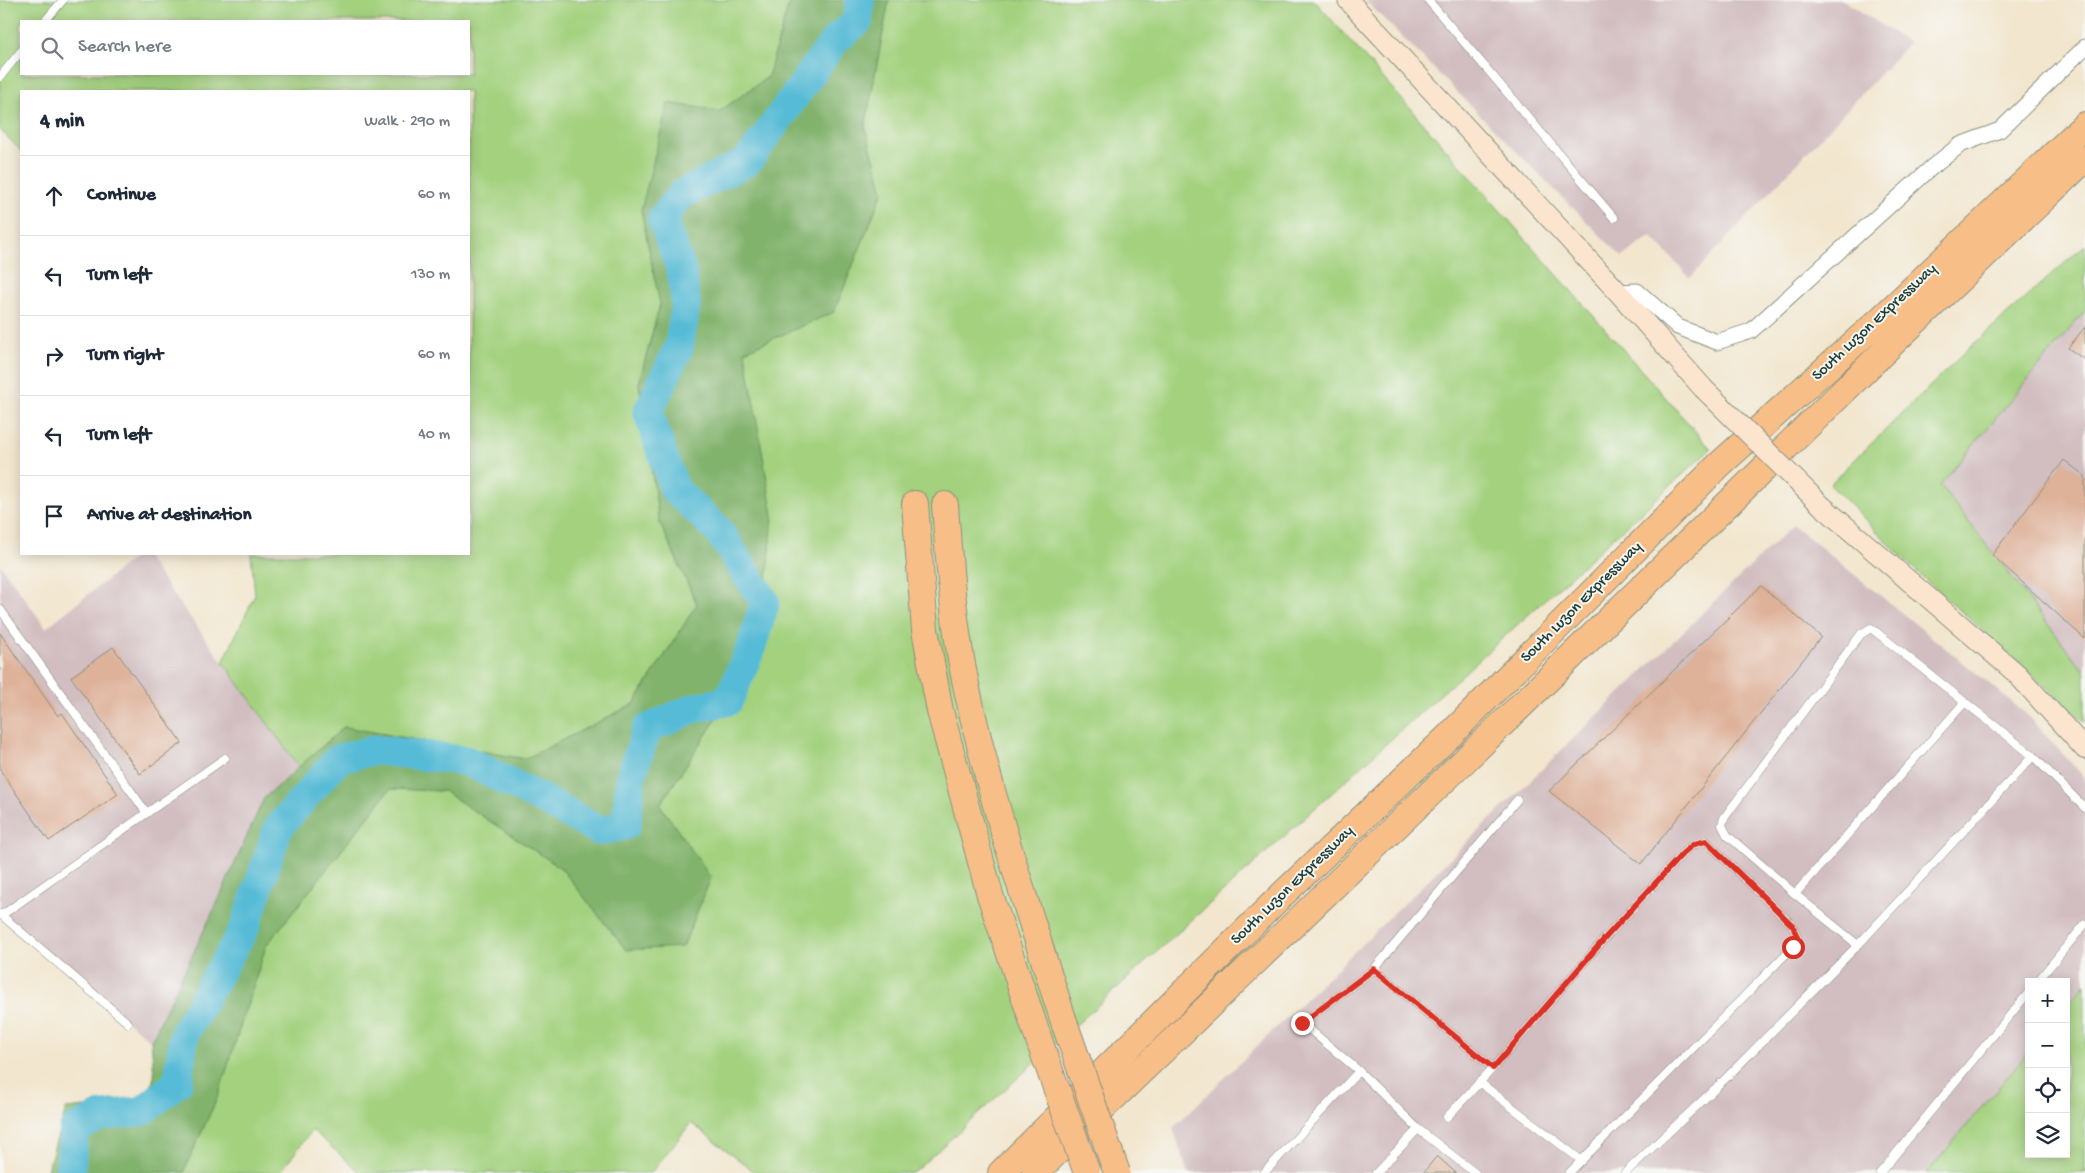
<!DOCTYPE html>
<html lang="en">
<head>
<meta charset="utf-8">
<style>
  :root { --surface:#fff; --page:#f2f2f3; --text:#1f2937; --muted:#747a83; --line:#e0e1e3 }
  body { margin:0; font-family:"Gochi Hand",sans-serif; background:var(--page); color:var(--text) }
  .controls { position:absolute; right:15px; bottom:15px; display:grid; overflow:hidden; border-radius:0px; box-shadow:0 2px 12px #0003 }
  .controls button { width:45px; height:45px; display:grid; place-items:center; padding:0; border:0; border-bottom:1px solid var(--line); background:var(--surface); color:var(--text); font:25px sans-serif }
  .stop { position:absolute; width:15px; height:15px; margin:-11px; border:4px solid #d93025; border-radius:50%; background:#fff }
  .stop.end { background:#d93025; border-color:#fff; box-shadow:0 1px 5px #0008 }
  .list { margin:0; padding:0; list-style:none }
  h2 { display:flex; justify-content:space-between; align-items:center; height:65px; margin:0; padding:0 20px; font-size:21px }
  h2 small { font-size:16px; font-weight:400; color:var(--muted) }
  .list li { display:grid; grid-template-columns:32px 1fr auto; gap:15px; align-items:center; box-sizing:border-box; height:80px; padding:0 20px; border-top:1px solid var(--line) }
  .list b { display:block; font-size:19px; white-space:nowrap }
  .list em { font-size:16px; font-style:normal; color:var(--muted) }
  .icon { flex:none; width:28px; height:28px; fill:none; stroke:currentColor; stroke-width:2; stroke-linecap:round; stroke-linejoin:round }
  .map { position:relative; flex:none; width:2085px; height:1173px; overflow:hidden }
  .search { position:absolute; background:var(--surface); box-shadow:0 2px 12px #0003; left:20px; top:20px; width:450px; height:55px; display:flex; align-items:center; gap:12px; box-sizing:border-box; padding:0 18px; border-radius:0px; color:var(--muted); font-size:19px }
  .panel { position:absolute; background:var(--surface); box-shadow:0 2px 12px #0003; left:20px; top:90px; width:450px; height:465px; border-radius:0px }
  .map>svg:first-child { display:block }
  .industrial { fill:#d2bec1 }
  .green { fill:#a3d17e; stroke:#618759; fill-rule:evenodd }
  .forest { fill:#82b36d; stroke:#507850 }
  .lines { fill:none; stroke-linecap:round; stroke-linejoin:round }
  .river { stroke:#57bbd6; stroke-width:30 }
  .building { fill:#deb199 }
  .lane-casing { stroke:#889281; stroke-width:9 }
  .street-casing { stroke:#889281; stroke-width:17 }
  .secondary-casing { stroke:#889281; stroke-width:22 }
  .highway-casing { stroke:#889281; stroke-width:28 }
  .lane { stroke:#fff; stroke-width:8 }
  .street { stroke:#fff; stroke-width:15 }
  .secondary { stroke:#fce5cf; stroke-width:20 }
  .highway { stroke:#f7be88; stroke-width:26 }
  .secondary-bridge-casing { stroke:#889281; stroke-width:22; stroke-linecap:butt }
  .highway-bridge-casing { stroke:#889281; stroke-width:28; stroke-linecap:butt }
  .secondary-bridge { stroke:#fce5cf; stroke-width:20 }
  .highway-bridge { stroke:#f7be88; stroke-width:26 }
  .route { stroke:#d93025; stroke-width:6 }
  .labels { text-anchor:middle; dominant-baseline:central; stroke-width:4; stroke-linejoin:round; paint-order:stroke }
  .street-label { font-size:16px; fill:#1f3d34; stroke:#f6f6f2 }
</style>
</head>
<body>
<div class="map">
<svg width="2085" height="1173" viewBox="0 0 2085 1173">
  <rect width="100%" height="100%" fill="#f6f6f2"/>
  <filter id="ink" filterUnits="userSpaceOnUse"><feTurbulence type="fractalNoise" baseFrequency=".02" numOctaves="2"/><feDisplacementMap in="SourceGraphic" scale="10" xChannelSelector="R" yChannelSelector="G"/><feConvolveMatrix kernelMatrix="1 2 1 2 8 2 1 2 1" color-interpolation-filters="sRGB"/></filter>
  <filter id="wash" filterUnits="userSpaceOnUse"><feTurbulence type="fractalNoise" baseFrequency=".0096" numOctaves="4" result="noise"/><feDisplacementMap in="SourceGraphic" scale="20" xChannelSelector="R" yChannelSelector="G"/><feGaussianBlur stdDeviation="1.12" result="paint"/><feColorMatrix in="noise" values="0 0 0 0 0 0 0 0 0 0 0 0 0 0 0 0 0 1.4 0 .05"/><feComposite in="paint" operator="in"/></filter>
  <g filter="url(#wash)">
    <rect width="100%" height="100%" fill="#f2e6ce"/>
    <path class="industrial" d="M1365,0H1843L1909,43L1690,278L1651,236L1622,257Z
      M2085,311V673L1940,485Z
      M1793,525L2023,711L2085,778V984L2066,1006V982H2029V1051L1927,1173H1188L1173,1128Z
      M139,554H144L299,767L264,798L219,899L151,1041L0,916V564L46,628Z"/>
    <path class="green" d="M0,0H790L768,77L720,111L641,210L660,304L639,384L659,521L697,604L634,704L525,759L344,727L299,767L223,662L255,595L251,554H469V91H21V151L0,130ZM21,21H469V74H21Z
      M889,0H1314L1711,449L913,1173H756L691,1123L651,1173H361L312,1130L280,1173H183L218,1096L266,946L390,789L444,791L561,868L626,950L710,878L660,805L728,701L751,648L765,602L773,516L744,351L834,312L883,191L865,127Z
      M2085,245V311L1940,485L2085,672V722L1917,572L1830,484L1969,348Z
      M2085,984V1173H1927L2029,1051V1154H2066V1006Z"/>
    <path class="forest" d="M790,0H889L865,127L883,191L834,312L745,351L773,516L765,602L751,648L728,701L660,805L711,878L683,947L626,950L561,868L444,791L390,789L266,946L218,1096L183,1173H46L66,1109L148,1100L154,1076L151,1041L219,899L264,798L344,727L525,759L634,704L697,604L659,521L639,383L660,304L641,210L668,103L720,111L768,77Z"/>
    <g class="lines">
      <path class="river" d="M70,1173L74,1130L100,1116L143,1111L178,1082L184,1034L245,927L278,828L338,759L375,750L467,761L544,800L600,831L626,825L631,776L647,729L694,708L728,701L751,648L765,602L718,530L675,490L648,412L679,347L686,303L681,269L662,219L682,194L748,161L835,40L858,21L860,0"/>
    </g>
    <g id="blocks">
      <path class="building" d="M2085,327V360L2068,348Z
        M2064,460L2085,476V639L1992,555Z
        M1761,586L1821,637L1641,864L1549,791Z
        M0,633L58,716L62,713L118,794L49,841L0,770Z
        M113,647L182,743L140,774L71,677Z
        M1437,1156L1456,1173H1423Z"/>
    </g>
  </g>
  <g filter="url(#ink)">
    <use href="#blocks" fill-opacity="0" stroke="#889281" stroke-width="1"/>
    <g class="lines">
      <defs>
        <path id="lane" d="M1428,0L1614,218
          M45,21L63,0
          M0,77L21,51
          M0,609L146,812
          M1795,894L1964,703
          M0,914L128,1023
          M2,915L225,758
          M1858,945L1795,894L1727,835L1722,825L1724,818L1861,634L1871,628L2033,756
          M1374,969L1493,1068
          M2037,982L2085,924
          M1479,1082L1582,1161
          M1447,1117L1493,1068L1606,937L1683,853L1694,844L1706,841L1793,926L1797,937L1793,947L1569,1173
          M1264,1173L1359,1071
          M1376,1173L1418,1129
          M1475,1173L1418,1129L1359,1071L1302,1023L1374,969L1517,800
          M1625,1173L1718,1086L1858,945L2033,756L2085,808
          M1880,1173L2029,992"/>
        <path id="street" d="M1618,292L1637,291L1678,327L1717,342L1751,331L1931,168L1960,145L2000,130L2085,47"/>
        <path id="secondary" d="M1348,0L1618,292L1703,388
          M1822,506L2016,673L2085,749"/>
        <path id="highway" d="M915,504L925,630L940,711L990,895L1041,1046
          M945,505C949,562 953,619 964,675C988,794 1028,909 1065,1025
          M1001,1173L1283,894L1450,735L1719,465L1880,320L2085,125
          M1035,1173L1465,760L1900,336L2085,159"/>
      </defs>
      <use href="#lane" class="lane-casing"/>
      <use href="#street" class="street-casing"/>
      <use href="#secondary" class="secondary-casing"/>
      <use href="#highway" class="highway-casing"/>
      <use href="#lane" class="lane"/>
      <use href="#street" class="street"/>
      <use href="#secondary" class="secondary"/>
      <use href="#highway" class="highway"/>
      <defs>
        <path id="secondary-bridge" d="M1703,388L1822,506"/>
        <path id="highway-bridge" d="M1065,1025L1117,1173
          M1041,1046L1087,1173"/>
      </defs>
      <use href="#secondary-bridge" class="secondary-bridge-casing"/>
      <use href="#highway-bridge" class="highway-bridge-casing"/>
      <use href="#secondary-bridge" class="secondary-bridge"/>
      <use href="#highway-bridge" class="highway-bridge"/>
    </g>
  </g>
  <g class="lines" filter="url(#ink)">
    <path class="route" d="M1302,1023L1374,969L1493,1068L1606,937L1683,853L1694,844L1706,841L1793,926L1797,937L1793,947"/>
  </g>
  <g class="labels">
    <g class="street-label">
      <text transform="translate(1875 323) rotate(-43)">South Luzon Expressway</text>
      <text transform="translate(1582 603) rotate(-45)">South Luzon Expressway</text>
      <text transform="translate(1293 886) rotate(-44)">South Luzon Expressway</text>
    </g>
  </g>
</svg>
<div class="controls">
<button>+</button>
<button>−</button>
<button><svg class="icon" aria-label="locate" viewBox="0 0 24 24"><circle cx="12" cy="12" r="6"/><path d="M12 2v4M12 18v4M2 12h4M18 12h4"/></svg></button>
<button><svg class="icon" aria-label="layers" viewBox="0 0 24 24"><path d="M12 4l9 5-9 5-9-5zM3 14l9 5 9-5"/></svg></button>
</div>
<div class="stop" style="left:1793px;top:947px"></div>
<div class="stop end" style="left:1302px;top:1023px"></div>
<div class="search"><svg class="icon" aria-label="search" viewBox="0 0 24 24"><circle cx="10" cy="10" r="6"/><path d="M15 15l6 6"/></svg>Search here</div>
<section class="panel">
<h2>4 min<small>Walk · 290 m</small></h2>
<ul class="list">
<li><svg class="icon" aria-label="ahead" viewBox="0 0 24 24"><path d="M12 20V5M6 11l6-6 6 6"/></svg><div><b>Continue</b></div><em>60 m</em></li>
<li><svg class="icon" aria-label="left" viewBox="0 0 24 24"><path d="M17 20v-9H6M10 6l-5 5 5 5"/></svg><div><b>Turn left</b></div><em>130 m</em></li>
<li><svg class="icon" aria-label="right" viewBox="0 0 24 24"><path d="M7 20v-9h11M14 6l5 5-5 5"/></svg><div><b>Turn right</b></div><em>60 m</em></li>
<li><svg class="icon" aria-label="left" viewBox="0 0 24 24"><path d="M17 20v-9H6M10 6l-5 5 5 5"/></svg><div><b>Turn left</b></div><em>40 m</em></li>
<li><svg class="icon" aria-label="arrive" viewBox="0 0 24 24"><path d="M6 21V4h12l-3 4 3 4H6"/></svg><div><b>Arrive at destination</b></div></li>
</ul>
</section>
</div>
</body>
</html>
